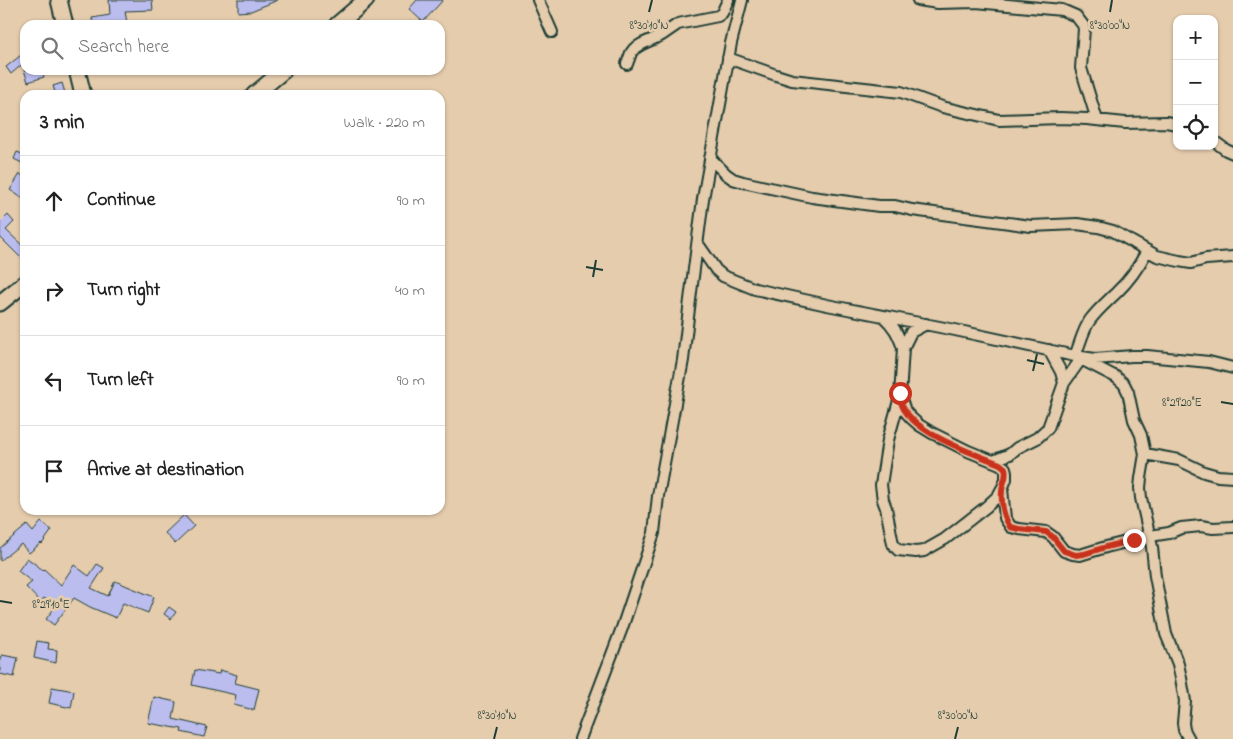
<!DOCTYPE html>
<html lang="en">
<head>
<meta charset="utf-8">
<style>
  :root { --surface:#fff; --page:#f2f2f2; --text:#222; --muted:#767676; --line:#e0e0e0 }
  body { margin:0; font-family:"Indie Flower",sans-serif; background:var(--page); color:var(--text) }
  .controls { position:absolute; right:15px; top:15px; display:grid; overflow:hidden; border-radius:10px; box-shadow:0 1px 4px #0004 }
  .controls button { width:45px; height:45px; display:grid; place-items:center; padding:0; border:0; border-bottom:1px solid var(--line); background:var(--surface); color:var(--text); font:25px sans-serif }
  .stop { position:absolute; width:15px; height:15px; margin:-11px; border:4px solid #c8321e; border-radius:50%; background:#fff }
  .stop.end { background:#c8321e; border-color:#fff; box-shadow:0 1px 5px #0008 }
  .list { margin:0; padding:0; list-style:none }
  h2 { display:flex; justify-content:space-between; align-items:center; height:65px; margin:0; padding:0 20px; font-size:21px }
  h2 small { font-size:16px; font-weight:400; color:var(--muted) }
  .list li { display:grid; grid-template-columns:32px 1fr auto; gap:15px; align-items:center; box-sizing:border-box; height:90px; padding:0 20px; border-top:1px solid var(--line) }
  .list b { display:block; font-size:19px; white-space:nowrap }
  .list em { font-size:16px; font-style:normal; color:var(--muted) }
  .icon { flex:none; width:28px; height:28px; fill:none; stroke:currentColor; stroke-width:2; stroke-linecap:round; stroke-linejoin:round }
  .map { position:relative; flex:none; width:1233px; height:739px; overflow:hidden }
  .search { position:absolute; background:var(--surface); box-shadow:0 1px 4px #0004; left:20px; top:20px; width:425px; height:55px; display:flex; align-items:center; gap:12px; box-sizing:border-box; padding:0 18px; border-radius:15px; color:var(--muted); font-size:19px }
  .panel { position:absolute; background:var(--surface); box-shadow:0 1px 4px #0004; left:20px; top:90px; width:425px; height:425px; border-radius:15px }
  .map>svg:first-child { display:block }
  .building { fill:#bbbdef; stroke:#1f3d34 }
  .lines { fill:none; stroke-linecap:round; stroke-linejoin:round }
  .street-casing { stroke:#1f3d34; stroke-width:14 }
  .secondary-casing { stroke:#1f3d34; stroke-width:19 }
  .street { stroke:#e5ccad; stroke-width:10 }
  .secondary { stroke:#e5ccad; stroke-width:15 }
  .route { stroke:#c8321e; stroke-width:6 }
  .ticks { fill:none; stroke:#1f3d34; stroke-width:2 }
  .ticks-label { font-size:12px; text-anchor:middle; fill:#1f3d34; stroke:#e5ccad; stroke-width:5; stroke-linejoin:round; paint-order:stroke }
</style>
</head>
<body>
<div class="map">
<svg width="1233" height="739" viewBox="0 0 1233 739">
  <rect width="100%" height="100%" fill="#e5ccad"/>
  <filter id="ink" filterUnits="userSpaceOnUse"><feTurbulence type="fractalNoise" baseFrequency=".02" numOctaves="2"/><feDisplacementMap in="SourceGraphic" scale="10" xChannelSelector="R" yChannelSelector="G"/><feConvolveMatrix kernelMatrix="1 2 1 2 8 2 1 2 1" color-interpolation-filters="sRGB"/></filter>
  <g filter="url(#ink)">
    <path class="building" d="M109,0H152L153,10L125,11L127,23L113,25H93L92,18L110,15Z
      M238,0H278L251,11L238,12Z
      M417,0H443L423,22L409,9Z
      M25,52V62L11,74L6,67Z
      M24,70H42L44,77L28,82Z
      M62,83L65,93L56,95L53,86Z
      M17,152L25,155L22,163L14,159Z
      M20,174L25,177V200L10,190Z
      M8,215L14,222L6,230L25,248V262L0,237V223Z
      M184,515L194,526L175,544L165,533Z
      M41,522L52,530L42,544L41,543L29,553L21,544L0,561V548L27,525L33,532Z
      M27,558L43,570L44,569L61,585L74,565L89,576L97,564L104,568L91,588L108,596L115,581L154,597L148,613L123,603L116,618L90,607L74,598L54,625L46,619L56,606L44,598L40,602L26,587L32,582L18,571Z
      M169,607L176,612L171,619L164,614Z
      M37,641L49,643L48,649L57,650L56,663L34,658Z
      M2,655L18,658L14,677L0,674V665Z
      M195,670L219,674L220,670L237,675L235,683L259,689L254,710L234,705L236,695L192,685Z
      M52,687L74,691L71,708L49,703Z
      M154,697L176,702L173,719L207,727L204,737L181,732L182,729L148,723Z"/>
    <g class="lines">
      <defs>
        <path id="street" d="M538,0L552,32
          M918,0L938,3L976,2L1062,10L1076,16L1083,25L1084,29L1081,68L1097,120
          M728,58L776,75L792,80L901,92L942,107L999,120L1060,118L1087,119L1125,123L1166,122L1177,124
          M627,64L631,53L634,49L642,44L662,35L678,24L718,16L722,13L728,0
          M1214,141L1226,150L1233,153
          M710,158L726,174L733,179L743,182L812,197L879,206H895L912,210L1031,226L1077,224L1098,227L1113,231L1157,256L1179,261L1191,263L1206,259L1233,257
          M698,244L716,270L723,276L755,289L827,305L955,330L1075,356L1116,377L1124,384L1128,392L1134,420L1141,435L1145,454L1141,478L1140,488L1141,498L1152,547L1155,576L1166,634L1178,664L1181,678L1185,701L1183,723L1184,730L1189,739
          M1147,251C1139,266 1130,280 1117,292C1108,301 1098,309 1090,320C1083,330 1080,344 1075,356L1095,359L1132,356H1147L1209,362L1233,368
          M883,316C894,326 898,334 903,348
          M1049,350L1061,372L1064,383
          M900,397L888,440L881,485L883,500L886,508L893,544L898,550L916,552L924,551L945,539L986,507L998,496L1003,487L1006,479V472L1005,468L1000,464L968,451L932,433L919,425L911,418L905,411L900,397L903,348L911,332L926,324
          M1145,454L1179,460L1204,472L1218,476L1233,477
          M993,461L1010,454L1017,448L1037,438L1048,428L1064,383L1081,359
          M1002,489L1005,518L1011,527L1019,529L1046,532L1053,537L1064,551L1073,554L1080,555L1106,547L1150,536L1169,533L1181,528L1201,526L1213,528L1233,527
          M580,739L622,628L654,533L658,496L683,360L690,300L703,199L731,43L742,0"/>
        <path id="secondary" d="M59,0L65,25
          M337,25L366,0
          M77,70L83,95
          M254,95L284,70
          M0,303L25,283"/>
      </defs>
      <use href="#street" class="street-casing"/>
      <use href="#secondary" class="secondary-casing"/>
      <use href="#street" class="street"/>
      <use href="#secondary" class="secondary"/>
    </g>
  </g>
  <g class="lines" filter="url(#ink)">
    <path class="route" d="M900,393C897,429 973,453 1000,464L1005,468C1008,478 1002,482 1002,491C1001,503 1004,517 1010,527L1019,529L1046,532L1053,537L1064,551L1076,555L1084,554L1106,547L1134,540"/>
  </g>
  <path class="ticks" d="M649,12L652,0M1110,12L1112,0M586,267L603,270M593,277L596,260M1027,360L1044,364M1033,371L1037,354M1221,402L1233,404M0,601L12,603M494,739L497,727M955,739L958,727"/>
  <g class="ticks-label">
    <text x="649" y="29">8°30'10"N</text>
    <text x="1110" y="29">8°30'00"N</text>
    <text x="1182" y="406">8°29'20"E</text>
    <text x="51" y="608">8°29'10"E</text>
    <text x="497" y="719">8°30'10"N</text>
    <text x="958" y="719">8°30'00"N</text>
  </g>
</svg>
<div class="controls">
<button>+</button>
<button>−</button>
<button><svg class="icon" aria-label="locate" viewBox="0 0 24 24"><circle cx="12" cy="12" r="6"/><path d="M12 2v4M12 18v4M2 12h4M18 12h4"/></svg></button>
</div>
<div class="stop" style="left:900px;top:393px"></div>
<div class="stop end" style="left:1134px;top:540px"></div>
<div class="search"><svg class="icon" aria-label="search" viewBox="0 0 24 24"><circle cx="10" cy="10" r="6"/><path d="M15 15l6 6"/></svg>Search here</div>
<section class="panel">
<h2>3 min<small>Walk · 220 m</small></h2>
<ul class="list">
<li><svg class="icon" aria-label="ahead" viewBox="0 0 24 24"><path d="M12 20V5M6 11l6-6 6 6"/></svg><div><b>Continue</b></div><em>90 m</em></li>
<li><svg class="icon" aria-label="right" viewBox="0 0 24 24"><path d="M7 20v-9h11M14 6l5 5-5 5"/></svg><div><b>Turn right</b></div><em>40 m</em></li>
<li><svg class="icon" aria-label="left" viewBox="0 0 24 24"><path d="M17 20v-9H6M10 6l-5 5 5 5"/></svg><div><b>Turn left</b></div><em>90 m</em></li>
<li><svg class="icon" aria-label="arrive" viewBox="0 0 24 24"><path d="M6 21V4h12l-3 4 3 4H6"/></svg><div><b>Arrive at destination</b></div></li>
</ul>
</section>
</div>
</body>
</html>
